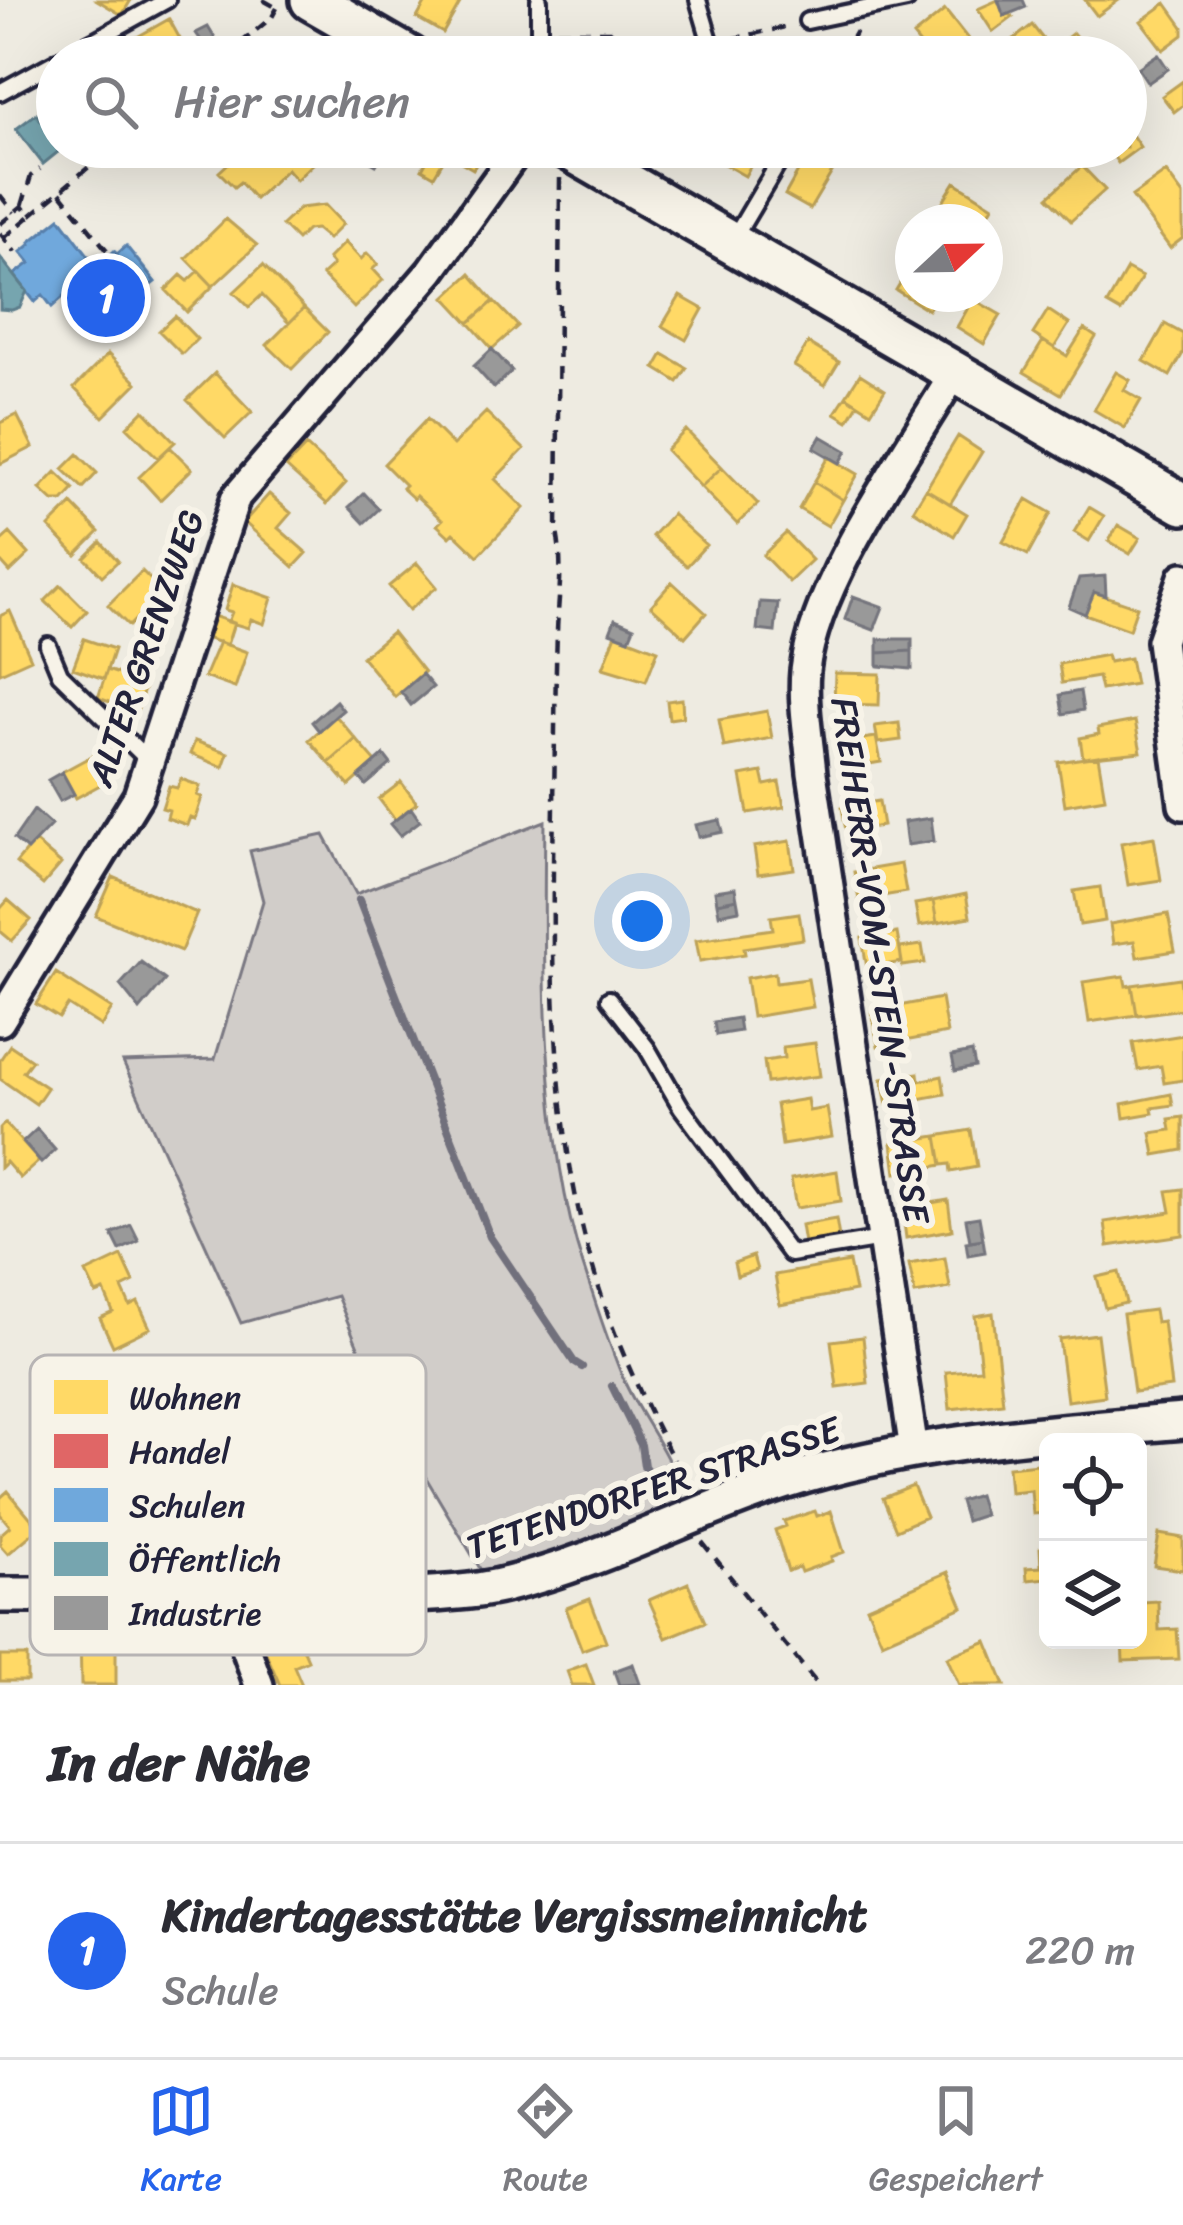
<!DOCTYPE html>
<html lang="de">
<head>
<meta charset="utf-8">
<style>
  :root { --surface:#fff; --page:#f7f7f7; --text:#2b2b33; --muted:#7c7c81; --line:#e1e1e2; --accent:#2563eb }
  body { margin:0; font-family:Sriracha,sans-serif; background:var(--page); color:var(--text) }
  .controls { position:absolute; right:36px; bottom:36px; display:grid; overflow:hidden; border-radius:18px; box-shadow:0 12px 48px #0002 }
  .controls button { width:108px; height:108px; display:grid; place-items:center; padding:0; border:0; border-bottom:3px solid var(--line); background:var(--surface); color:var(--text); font:60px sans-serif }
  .compass { position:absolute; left:895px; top:204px; width:108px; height:108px; border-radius:50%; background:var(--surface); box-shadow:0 12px 48px #0002; rotate:68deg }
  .you { position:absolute; left:642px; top:921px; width:42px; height:42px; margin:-30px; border:9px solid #fff; border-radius:50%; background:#1a73e8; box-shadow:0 0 0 18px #1a73e833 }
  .badge { display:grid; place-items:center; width:78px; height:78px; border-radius:50%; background:var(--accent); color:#fff; font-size:39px; font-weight:700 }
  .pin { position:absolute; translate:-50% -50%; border:6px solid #fff; box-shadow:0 3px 12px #0006 }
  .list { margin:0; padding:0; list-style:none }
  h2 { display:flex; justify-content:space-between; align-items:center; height:156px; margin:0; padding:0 48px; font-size:51px }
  h2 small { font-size:39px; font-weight:400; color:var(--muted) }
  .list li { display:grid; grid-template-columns:78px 1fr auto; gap:36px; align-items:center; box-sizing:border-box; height:216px; padding:0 48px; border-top:3px solid var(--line) }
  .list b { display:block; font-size:45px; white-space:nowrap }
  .list p { margin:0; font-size:39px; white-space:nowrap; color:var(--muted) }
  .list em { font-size:39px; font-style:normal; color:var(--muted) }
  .icon { flex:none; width:66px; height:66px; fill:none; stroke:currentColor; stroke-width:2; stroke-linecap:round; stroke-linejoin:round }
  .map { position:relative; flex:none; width:1183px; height:1685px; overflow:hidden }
  .search { position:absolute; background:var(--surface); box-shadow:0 12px 48px #0002; left:36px; right:36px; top:36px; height:132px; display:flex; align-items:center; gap:30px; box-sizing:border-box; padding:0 42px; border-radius:66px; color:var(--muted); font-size:45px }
  .sheet { height:372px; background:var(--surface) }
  nav { display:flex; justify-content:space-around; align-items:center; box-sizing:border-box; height:168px; border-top:3px solid var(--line); background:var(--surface); font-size:33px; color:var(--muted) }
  nav a { display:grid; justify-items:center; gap:6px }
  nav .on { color:var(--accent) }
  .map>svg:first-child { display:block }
  .green { fill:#d1cdc9; stroke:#7a7882; stroke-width:3 }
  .homes { fill:#ffd966; stroke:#bda259; stroke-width:3 }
  .shops { fill:#e06666; stroke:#a75259; stroke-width:3 }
  .schools { fill:#6fa8dc; stroke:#5880ac; stroke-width:3 }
  .public { fill:#76a5af; stroke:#5d7e8c; stroke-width:3 }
  .industry { fill:#999; stroke:#75757d; stroke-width:3 }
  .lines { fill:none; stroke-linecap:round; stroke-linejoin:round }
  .stream { stroke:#716f7b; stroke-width:8 }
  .service-casing { stroke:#22223b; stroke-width:22 }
  .minor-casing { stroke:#22223b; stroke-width:36 }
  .tertiary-casing { stroke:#22223b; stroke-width:42 }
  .secondary-casing { stroke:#22223b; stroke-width:48 }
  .path { stroke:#22223b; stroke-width:4.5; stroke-dasharray:12 9; stroke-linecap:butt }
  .service { stroke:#f7f3e8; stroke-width:14 }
  .minor { stroke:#f7f3e8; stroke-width:27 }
  .tertiary { stroke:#f7f3e8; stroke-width:33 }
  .secondary { stroke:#f7f3e8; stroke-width:39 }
  .labels { text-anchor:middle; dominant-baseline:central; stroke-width:12; stroke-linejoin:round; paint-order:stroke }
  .street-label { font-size:36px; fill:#22223b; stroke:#f7f3e8 }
  .key { fill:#f7f3e8; stroke:#b7b4b4; stroke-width:3 }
  .key-label { font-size:33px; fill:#22223b }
</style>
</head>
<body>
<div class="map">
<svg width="1183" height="1685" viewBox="0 0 1183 1685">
  <rect width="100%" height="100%" fill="#eeebe1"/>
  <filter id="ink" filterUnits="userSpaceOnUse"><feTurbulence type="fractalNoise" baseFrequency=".00833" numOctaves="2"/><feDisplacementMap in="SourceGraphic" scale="24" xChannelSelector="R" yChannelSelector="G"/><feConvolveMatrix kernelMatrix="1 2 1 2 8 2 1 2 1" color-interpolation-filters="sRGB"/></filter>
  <g filter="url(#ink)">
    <path class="green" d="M545,821C543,956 541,1137 583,1265C596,1304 609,1347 626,1385C645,1425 678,1463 684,1508L485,1577L380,1400L337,1296L241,1323L123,1062L215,1059L263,901L250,851L324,835L356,894Z"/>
    <path class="homes" d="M97,0H131L122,15Z
      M427,0L460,3L443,33L417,18Z
      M998,0L1004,16L1010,14L1013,17L993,32L978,9Z
      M1085,0H1119L1097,16Z
      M1166,3L1183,27V35L1163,50L1141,21Z
      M945,10L968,39L946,57H930L913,36Z
      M169,19L190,57H148L137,37Z
      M1032,25L1057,57H1001L997,52Z
      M1073,33L1088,51L1081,57H1057L1051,50Z
      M822,38L837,54L834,57H820L811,47Z
      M1183,81V105L1174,112L1162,96Z
      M1126,126L1140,147L1118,163L1107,147H1126Z
      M246,147H297L313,164L296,180L287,169L255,199L240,182L234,187L219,172Z
      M434,147H485L473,169L447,154L434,176L422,169Z
      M722,147H761L745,176L715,159Z
      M849,147L866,150L858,164L844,156Z
      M806,157L832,172L810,209L785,195Z
      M1082,166L1105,190L1071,221L1048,197Z
      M1166,172L1183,195V238L1170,248L1132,196Z
      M955,182L993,206L984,222L931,220Z
      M325,205L343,224L328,239L316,229L307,230L297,240L282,225L300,208Z
      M226,219L257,245L213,286L186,258Z
      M345,242L361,259L367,253L378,264L373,269L383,280L354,308L322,275L333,265L328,259Z
      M913,262V294H938L928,310L896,290Z
      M263,265L304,308L289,323L262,295L249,307L234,292Z
      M1127,269L1142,277L1121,312L1107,304Z
      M199,271L213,286L187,312L166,290L181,275L188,281Z
      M470,274L494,301L469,323L445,297Z
      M680,296L703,309L686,340L662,326Z
      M973,299L1001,315L984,344L957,327Z
      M494,301L518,326L492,349L469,323Z
      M304,308L328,332L292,369L267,345Z
      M1048,310L1069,324L1054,348L1033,334Z
      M175,316L197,339L182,354L159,331Z
      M1165,324L1183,334V353L1170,376L1144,361Z
      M1084,329L1096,337L1061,394L1024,372L1043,341L1067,356Z
      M808,343L839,362L825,385L794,366Z
      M108,354L137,383L103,417L74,388Z
      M663,354L687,368L678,382L655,368Z
      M1116,372L1130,380L1124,390L1141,400L1125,428L1094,410Z
      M215,373L252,412L225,438L187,400Z
      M860,374L885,390L871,412L846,396Z
      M846,396L858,404L848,421L835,413Z
      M144,410L175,442L158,458L127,427Z
      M486,412L524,449L495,479L524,508L478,556L454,533L450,537L437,525L442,520L416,496L414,499L402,488L405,485L384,464L427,419L453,445Z
      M17,415L33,447L0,464V423Z
      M686,430L722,467L701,487L666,450Z
      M958,436L982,452L950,504L926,489Z
      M306,446L346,483L327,504L286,467Z
      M170,447L192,469L160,500L139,477Z
      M78,454L97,473L83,488L63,469Z
      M829,457L858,474L843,500L814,482Z
      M722,467L758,504L737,524L701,487Z
      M56,472L74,489L63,501H53L40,489Z
      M814,482L843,500L828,526L799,509Z
      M926,489L967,514L954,536L913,510Z
      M269,494L291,513L278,528L307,553L294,567L244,522Z
      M1027,499L1051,513L1028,555L1003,542Z
      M72,504L99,532L76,555L49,527Z
      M1089,507L1104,516L1089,541L1074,532Z
      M672,514L706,545L687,566L652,536Z
      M1118,525L1140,538L1130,554L1109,541Z
      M10,533L29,554L10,572L0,561V542Z
      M786,533L812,560L789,582L763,555Z
      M101,542L118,561L102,576L85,558Z
      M417,563L437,587L409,610L389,586Z
      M142,571L163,592L129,626L108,605Z
      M672,582L706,613L685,637L651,606Z
      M233,584L272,598L264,624L251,619L248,628L228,622L232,612L225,610Z
      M61,585L87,611L72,627L45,601Z
      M1094,592L1137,607L1129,630L1085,614Z
      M10,611L31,659L0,673V616Z
      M210,615L234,623L227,645L202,637Z
      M392,632L424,672L395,697L362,657Z
      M616,634L658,650L646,681L603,668Z
      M84,639L114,649L104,679L73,668Z
      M219,642L247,652L235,688L204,677Z
      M1107,655L1109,662L1130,658L1135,684L1101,690L1098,677L1062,683L1059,664Z
      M107,670L146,683L137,711L98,698Z
      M835,673L880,674L879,705L834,704Z
      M682,699L683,717L669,719L667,701Z
      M767,711L772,738L724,747L719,720Z
      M336,716L356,739L329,763L309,740Z
      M1135,721L1141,752L1083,758L1080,738L1099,734L1098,728Z
      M899,723L901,740L878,743L875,726Z
      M876,737L881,762L840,769L836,743Z
      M356,739L376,762L349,786L329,763Z
      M195,741L228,753L223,767L190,754Z
      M97,753L111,779L76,798L62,772Z
      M1098,756L1105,798L1065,805L1058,762Z
      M762,772L765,785L779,782L784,807L748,813L741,776Z
      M181,779L200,786L197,795L202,797L195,819L190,817L187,825L167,818L169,810L162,808L169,786L177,788Z
      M401,782L417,803L395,820L379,799Z
      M879,801L883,826L846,831L842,807Z
      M1154,837L1161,880L1128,885L1121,843Z
      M34,841L61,864L43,885L16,863Z
      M790,841L794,869L758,874L754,847Z
      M901,864L906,892L859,900L854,872Z
      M113,877L197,913L181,951L96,916Z
      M1100,887L1105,921L1080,925L1074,891Z
      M966,894L970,917L937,923L933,901Z
      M8,900L31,920L12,941L0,931V909Z
      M933,901L937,923L919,926L915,904Z
      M799,913L803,939L744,948L745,954L700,961L696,940L773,929L771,917Z
      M1168,914L1175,951L1137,957L1134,941L1113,944L1110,924Z
      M897,933L902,962L867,968L862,938Z
      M922,945L925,963L902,966L900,948Z
      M56,973L112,1009L101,1026L68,1005L59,1018L36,1004Z
      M775,973L776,983L808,979L813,1007L752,1017L746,978Z
      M1124,976L1126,986L1132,985L1137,1015L1089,1022L1083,982Z
      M1180,978L1183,1009L1137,1015L1132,985Z
      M941,998L947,1033L878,1046L872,1011Z
      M1183,1035V1080L1164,1083L1161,1066L1138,1070L1133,1043Z
      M815,1043L820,1076L767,1083L764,1061L784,1058L783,1047Z
      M10,1045L32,1060L23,1072L47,1088L36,1104L0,1079V1060Z
      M918,1073L919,1081L942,1076L945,1094L887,1105L882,1079Z
      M1171,1094L1173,1105L1152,1108L1153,1113L1124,1118L1122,1104Z
      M807,1099L809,1111L827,1108L832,1137L782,1145L776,1104Z
      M1183,1117V1150L1155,1155L1151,1133L1171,1130L1169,1119Z
      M5,1123L39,1161L20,1178L6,1162L0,1168V1128Z
      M971,1130L977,1167L951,1172L950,1164L942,1165L937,1136Z
      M937,1136L942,1165L896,1173L892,1143Z
      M837,1171L841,1201L796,1208L791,1179Z
      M1183,1189V1235L1108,1246L1105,1222L1171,1212L1167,1191Z
      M948,1200L952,1230L906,1238L902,1208Z
      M836,1219L839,1237L804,1243L801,1225Z
      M122,1256L134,1282L122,1288L130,1306L138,1302L150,1328L113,1346L100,1318L113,1312L104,1291L96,1294L86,1273Z
      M753,1256L757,1270L737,1276L734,1263Z
      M945,1258L950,1288L915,1294L909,1264Z
      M849,1262L855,1291L780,1305L775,1275Z
      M1119,1272L1126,1303L1105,1308L1097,1277Z
      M1154,1310L1156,1322L1163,1321L1171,1387L1134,1392L1123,1314Z
      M993,1313L1003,1403L950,1409L946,1372L981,1369L975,1316Z
      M1097,1334L1105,1396L1067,1401L1059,1339Z
      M863,1337L868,1383L837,1387L831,1341Z
      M1048,1463V1513L1033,1514L1031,1490L1010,1492L1008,1467Z
      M913,1486L926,1517L896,1530L883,1498Z
      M8,1491L39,1528L8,1554L0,1545V1535L10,1526L0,1514V1498Z
      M815,1511L817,1516L831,1511L844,1552L831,1557L832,1561L801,1572L799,1567L788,1571L775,1530L786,1526L784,1521Z
      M1159,1534L1183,1538V1570L1154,1566Z
      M1048,1547V1578L1027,1580L1026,1568L1041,1567L1040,1548Z
      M948,1572L963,1607L882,1642L867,1607Z
      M688,1583L705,1622L666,1638L649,1600Z
      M590,1599L606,1641L582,1650L566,1608Z
      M1158,1601L1159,1630L1177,1629L1179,1659L1123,1661L1122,1640H1138V1630H1142L1141,1602Z
      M80,1630H116V1685H81Z
      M296,1632L308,1660L294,1666L302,1685H280L263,1646Z
      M987,1641L1005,1685H959L947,1657Z
      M0,1656H27V1681H0Z
      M586,1664L594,1685H572L567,1671Z"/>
    <path class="shops" d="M561,37H599V57H561Z"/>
    <path class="schools" d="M60,218L98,268L92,273L100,284L89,292L81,281L52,307L43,295L35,302L14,275L30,263L21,252L31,244L30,242Z
      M126,246L155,282L120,309L110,294L97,303L89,292L100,284L92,273L114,251L117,254Z"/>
    <path class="public" d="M36,114L57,141V147L63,148L43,164L16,129Z
      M0,257L27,291L20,307L12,310L0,309Z"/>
    <path class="industry" d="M998,0H1023L1026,7L1004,16Z
      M208,27L222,50L213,57L196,33Z
      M1158,54L1168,69L1148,83L1138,68Z
      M352,147H387L376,165L350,150Z
      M492,349L512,371L494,388L474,366Z
      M821,436L847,451L840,463L814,448Z
      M364,493L379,509L364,523L349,507Z
      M1105,576L1106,596L1094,592L1085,614L1069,607L1079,578Z
      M853,596L883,607L874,630L845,619Z
      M760,602L778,603L775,632L757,630Z
      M615,619L634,627L629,639L610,632Z
      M878,639H912V651L878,653Z
      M912,651V669L878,666V653Z
      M422,674L433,687L411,705L401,692Z
      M1080,691L1083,710L1063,714L1060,695Z
      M336,701L343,710L319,731L312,722Z
      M384,755L391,764L366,785L359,777Z
      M62,772L74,794L60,801L48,780Z
      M411,808L420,821L400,836L390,824Z
      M34,810L51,825L27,850L14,839Z
      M931,818L934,841L907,845L904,822Z
      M720,820L723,832L699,837L696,825Z
      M735,888L737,899L717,903L715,891Z
      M737,899L739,910L719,914L717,903Z
      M141,962L165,980L140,1010L120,985Z
      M738,1018L740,1031L716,1035L714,1022Z
      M972,1052L975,1067L955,1071L952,1056Z
      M37,1129L55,1150L41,1163L23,1142Z
      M979,1217L983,1239L970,1241L966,1219Z
      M131,1225L139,1241L120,1250L112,1234Z
      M983,1239L985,1252L968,1255L966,1242Z
      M978,1495L984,1515L966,1521L960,1501Z
      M633,1664L640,1684L619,1685L614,1671Z"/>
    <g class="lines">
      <path class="stream" d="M359,900L490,1237L574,1362L582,1367
        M612,1386L641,1445L644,1466L663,1495"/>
      <defs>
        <path id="service" d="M539,0V57
          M698,0L711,44
          M807,21L907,0
          M64,57L167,0
          M610,57L657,56
          M0,92L57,61
          M739,230L788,147
          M48,645L60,674L149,761
          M609,999L647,1048L681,1107L790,1254L882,1239"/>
        <path id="minor" d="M1183,577L1161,641L1183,805
          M0,1021L138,796L236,497L431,271L520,147
          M914,1450L812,773C809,740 802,703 805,671C815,581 908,452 955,372
          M245,1595L244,1643L259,1685"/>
        <path id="tertiary" d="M0,1595H416C447,1593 478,1592 508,1584C603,1561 691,1512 784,1482C914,1441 1048,1433 1183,1421"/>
        <path id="secondary" d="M311,0L410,57
          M565,147L1183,504"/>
      </defs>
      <use href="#service" class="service-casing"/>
      <use href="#minor" class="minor-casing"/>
      <use href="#tertiary" class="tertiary-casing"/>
      <use href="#secondary" class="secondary-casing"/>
      <path class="path" d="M263,0L279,9
        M557,31H610V39
        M731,39L790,26
        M440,48L455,57
        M224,57L272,17L277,8
        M841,57L856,31
        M560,178L557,532C564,567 558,597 557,632C555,690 555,748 554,805C551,959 550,1120 593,1268C615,1345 650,1415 687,1486
        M60,192L110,254
        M0,195L14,213
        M22,206L31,176L40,169
        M0,224L22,206L30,216L113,147
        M0,233L15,252
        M4,238L30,216
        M702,1542L818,1685"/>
      <use href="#service" class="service"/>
      <use href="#minor" class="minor"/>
      <use href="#tertiary" class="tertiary"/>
      <use href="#secondary" class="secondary"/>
    </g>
  </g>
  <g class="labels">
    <g class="street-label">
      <text transform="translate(146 648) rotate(-71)">ALTER GRENZWEG</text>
      <text transform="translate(880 960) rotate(82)">FREIHERR-VOM-STEIN-STRASSE</text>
      <text transform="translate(653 1488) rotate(-18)">TETENDORFER STRASSE</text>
    </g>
  </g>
  <rect x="30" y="1355" width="396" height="300" rx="18" class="key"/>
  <rect x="54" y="1380" width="54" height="34" fill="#ffd966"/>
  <rect x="54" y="1434" width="54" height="34" fill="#e06666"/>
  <rect x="54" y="1488" width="54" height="34" fill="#6fa8dc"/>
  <rect x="54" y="1542" width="54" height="34" fill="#76a5af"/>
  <rect x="54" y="1596" width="54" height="34" fill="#999"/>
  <g class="key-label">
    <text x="129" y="1409">Wohnen</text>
    <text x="129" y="1463">Handel</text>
    <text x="129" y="1517">Schulen</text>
    <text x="129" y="1571">Öffentlich</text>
    <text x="129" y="1625">Industrie</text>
  </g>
</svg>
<div class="controls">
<button><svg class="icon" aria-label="locate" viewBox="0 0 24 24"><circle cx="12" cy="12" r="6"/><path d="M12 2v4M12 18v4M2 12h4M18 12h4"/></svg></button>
<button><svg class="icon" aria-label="layers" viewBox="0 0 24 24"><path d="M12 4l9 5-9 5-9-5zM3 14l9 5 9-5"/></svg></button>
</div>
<svg class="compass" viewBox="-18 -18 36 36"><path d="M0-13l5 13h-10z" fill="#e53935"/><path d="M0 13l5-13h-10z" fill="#7c7c81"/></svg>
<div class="you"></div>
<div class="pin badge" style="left:106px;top:298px">1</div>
<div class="search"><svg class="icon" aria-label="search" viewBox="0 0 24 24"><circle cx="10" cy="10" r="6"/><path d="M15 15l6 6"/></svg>Hier suchen</div>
</div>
<section class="sheet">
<h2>In der Nähe<small></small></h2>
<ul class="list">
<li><span class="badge">1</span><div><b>Kindertagesstätte Vergissmeinnicht</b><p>Schule</p></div><em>220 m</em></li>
</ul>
</section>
<nav>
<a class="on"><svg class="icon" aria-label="map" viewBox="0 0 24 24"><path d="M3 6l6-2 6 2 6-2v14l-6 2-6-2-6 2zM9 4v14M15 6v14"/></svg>Karte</a>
<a><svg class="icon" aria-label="directions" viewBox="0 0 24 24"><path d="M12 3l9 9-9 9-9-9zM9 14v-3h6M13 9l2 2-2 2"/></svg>Route</a>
<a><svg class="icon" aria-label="saved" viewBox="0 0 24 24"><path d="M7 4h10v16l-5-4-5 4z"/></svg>Gespeichert</a>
</nav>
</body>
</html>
